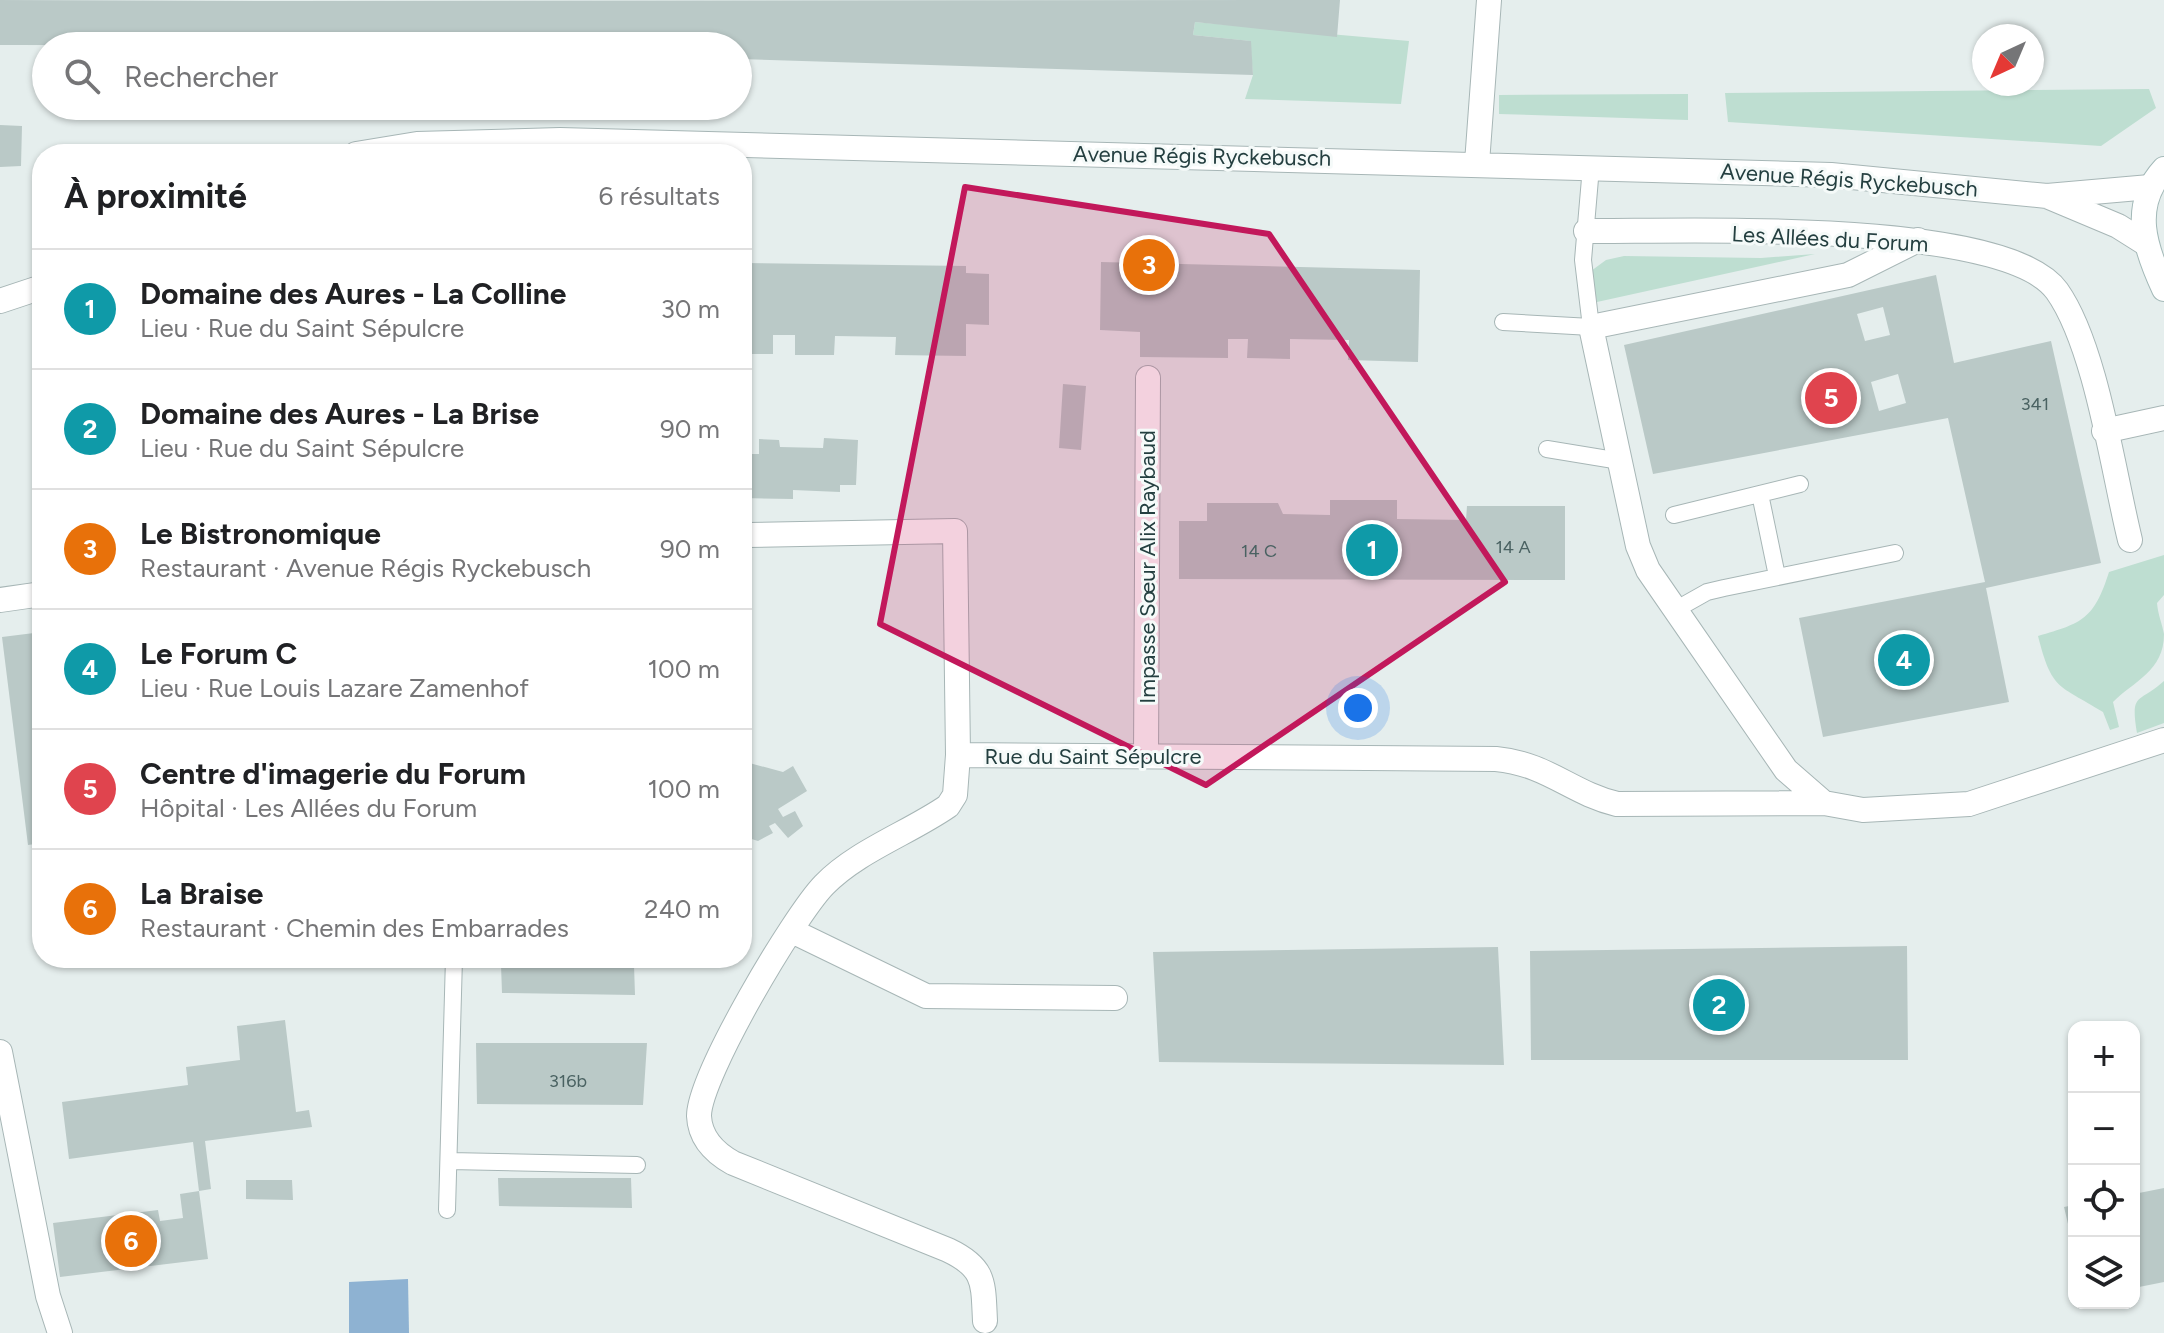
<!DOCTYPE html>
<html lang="fr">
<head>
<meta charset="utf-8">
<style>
  :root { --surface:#fff; --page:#f6f6f6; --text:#202124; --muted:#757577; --line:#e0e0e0; --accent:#7e613f }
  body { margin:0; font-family:Figtree,sans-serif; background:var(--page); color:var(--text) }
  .controls { position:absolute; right:24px; bottom:24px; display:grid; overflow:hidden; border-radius:16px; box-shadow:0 2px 6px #0004 }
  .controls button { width:72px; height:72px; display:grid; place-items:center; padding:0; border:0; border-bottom:2px solid var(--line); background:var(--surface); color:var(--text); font:40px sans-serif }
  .compass { position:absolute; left:1972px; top:24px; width:72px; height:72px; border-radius:50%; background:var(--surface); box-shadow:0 2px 6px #0004; rotate:224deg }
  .you { position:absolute; left:1358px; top:708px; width:28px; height:28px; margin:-20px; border:6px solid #fff; border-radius:50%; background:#1a73e8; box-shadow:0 0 0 12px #1a73e833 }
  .badge { display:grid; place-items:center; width:52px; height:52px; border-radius:50%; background:var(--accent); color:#fff; font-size:26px; font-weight:700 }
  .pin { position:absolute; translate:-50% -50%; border:4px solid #fff; box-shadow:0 2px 8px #0006 }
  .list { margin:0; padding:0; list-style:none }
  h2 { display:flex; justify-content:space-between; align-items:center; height:104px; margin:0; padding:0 32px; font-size:34px }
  h2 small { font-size:26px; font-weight:400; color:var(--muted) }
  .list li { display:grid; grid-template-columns:52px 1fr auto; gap:24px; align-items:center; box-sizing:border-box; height:120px; padding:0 32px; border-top:2px solid var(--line) }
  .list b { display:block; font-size:30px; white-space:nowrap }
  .list p { margin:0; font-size:26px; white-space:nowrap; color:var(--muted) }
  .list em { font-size:26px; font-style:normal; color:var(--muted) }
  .icon { flex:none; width:44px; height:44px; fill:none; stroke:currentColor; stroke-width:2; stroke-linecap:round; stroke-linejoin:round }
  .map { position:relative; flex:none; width:2164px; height:1333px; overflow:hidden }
  .search { position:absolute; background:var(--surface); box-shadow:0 2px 6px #0004; left:32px; top:32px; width:720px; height:88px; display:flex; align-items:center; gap:20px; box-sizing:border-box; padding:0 28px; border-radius:44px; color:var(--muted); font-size:30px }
  .panel { position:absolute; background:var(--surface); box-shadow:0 2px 6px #0004; left:32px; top:144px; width:720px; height:824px; border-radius:32px }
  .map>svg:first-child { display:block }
  .green { fill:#beded1 }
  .water { fill:#8eb2d2 }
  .building { fill:#bac9c7; fill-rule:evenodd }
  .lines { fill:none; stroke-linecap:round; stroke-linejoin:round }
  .lane-casing { stroke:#a7b6b6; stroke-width:18 }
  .street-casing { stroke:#a7b6b6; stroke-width:26 }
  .secondary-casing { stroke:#a3b9b8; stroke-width:26 }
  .lane { stroke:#fff; stroke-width:16 }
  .street { stroke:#fff; stroke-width:24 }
  .secondary { stroke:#fff; stroke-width:24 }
  .marked { fill:#c2185b; fill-opacity:0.2; stroke:#c2185b; stroke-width:6; stroke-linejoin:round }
  .labels { text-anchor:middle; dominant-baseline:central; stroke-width:6; stroke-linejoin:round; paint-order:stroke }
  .number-label { font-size:18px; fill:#4a6262 }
  .street-label { font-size:22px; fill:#243f40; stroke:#f5faf9 }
</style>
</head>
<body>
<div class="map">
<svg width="2164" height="1333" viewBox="0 0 2164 1333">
  <rect width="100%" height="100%" fill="#e5eeed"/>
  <path class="green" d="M1195,22L1409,41L1401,104L1245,99L1253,75L1250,41L1193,35Z
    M2149,89L2156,108L2101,146L1728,122L1725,93Z
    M1688,94V120L1499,114V95Z
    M1815,254L1597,302L1591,271L1606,260L1624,256L1761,258Z
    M2164,555V595L2157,603C2158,615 2162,623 2164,634C2164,671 2134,681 2113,702L2119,727L2110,730L2103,712C2058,684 2052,691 2038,636C2083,623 2094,619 2109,572Z
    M2164,681V723L2137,733C2130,691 2139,704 2164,681Z"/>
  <path class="water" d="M408,1279L409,1333H349V1282Z"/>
  <path class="building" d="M0,0L290,1L1340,0L1337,37L1195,22L1193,35L1251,41L1253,75L738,59V46L0,45Z
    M0,125L22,126L21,166L0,167Z
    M1101,262L1420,270L1418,362L1348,360L1349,340L1290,339V359L1247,358L1248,339H1228V358L1140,357V332L1100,330Z
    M742,263L966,266V273L989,274V325L966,324V356L895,355L896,337L835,336L834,355H795V335H773V354H742Z
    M1936,275L1954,363L2051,341L2101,563L1986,588L2009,702L1823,737L1799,618L1985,582L1948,418L1653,474L1624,345ZM1883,307L1890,335L1865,341L1857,314ZM1898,374L1906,403L1879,411L1871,382Z
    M1063,384L1086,386L1081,450L1059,448Z
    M824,438L858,440L856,485H840V492L793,490V499L742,498V454H759V439L779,440L780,447L823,448Z
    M1330,500H1397V519L1466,520L1467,506H1565V580L1179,579V521H1207V503H1278L1283,514L1330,515Z
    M42,632V843L28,845L2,637Z
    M742,761L783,772L793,766L807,791L778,809L783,817L795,811L803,826L788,838L775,823L769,826L773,833L758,841L742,836L745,822L742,821Z
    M1907,946L1908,1060H1531L1530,951Z
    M1498,947L1504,1065L1159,1062L1153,952Z
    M501,965H634L635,995L502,993Z
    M285,1020L296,1112L309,1110L312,1127L205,1141L211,1189L199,1191L208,1259L60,1277L53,1223L158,1210L160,1221L183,1218L180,1194L199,1191L193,1142L69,1159L62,1102L188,1085L186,1067L240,1060L237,1026Z
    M476,1043H647L643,1105L477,1104Z
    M498,1178H631L632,1208L499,1206Z
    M246,1180H292L293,1200L246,1199Z
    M2164,1188V1282L2134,1288V1194Z
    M2074,1205V1245H2073L2064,1207Z"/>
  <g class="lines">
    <defs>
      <path id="lane" d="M1503,322L1591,327L1583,260L1591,167
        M1547,449L1620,461
        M1760,494L1777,576
        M1674,515L1800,484
        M1675,610L1707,592L1724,588L1895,553
        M450,1161L637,1165
        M447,1210L454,958"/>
      <path id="street" d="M356,154L417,144L560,140L1831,175L2047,196L2150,187
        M1477,163L1489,0
        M2049,197L2118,226L2145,243
        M1586,231C1678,232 2005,218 2057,291C2096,346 2113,471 2130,540
        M1918,240L1848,275L1591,327L1638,546L1648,570L1786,770L1824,803L1863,810L1969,804L2164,740
        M0,301L42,287
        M2104,431L2164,418
        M742,531L747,535L955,531L958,755
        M0,600L42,594
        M1146,756L1148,378
        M792,931L926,996L1115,998
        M0,1052L48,1296L60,1333
        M985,1321C983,1283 986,1268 948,1250L733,1163C715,1153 700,1139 699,1116C699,1076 794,916 824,885C857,851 909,833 948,806L955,795L958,755L1496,759C1548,764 1571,793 1617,804L1824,803"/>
      <path id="secondary" d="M2164,169C2130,206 2145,248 2164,289"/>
    </defs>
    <use href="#lane" class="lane-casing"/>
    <use href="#street" class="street-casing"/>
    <use href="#secondary" class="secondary-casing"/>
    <use href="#lane" class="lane"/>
    <use href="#street" class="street"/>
    <use href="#secondary" class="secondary"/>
  </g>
  <path class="marked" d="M965,187L1269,234L1505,582L1206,785L880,624Z"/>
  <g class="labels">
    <g class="number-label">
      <text x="2035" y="404">341</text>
      <text x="1513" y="547">14 A</text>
      <text x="1259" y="551">14 C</text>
      <text x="568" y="1081">316b</text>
    </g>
    <g class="street-label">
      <text transform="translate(1202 156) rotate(1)">Avenue Régis Ryckebusch</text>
      <text transform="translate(1849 180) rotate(4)">Avenue Régis Ryckebusch</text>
      <text transform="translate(1830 239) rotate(3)">Les Allées du Forum</text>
      <text transform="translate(1147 567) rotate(-90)">Impasse Sœur Alix Raybaud</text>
      <text x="1093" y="756">Rue du Saint Sépulcre</text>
    </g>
  </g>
</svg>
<div class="controls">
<button>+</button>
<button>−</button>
<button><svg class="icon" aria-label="locate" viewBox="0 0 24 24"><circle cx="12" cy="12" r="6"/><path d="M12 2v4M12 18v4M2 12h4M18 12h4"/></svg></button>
<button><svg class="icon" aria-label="layers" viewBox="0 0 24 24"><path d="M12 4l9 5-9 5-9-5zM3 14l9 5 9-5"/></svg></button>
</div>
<svg class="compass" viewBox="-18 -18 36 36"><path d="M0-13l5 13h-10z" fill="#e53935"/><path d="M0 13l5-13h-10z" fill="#757577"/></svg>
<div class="you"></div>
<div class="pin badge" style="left:1372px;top:550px;background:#0f9aa8">1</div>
<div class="pin badge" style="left:1719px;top:1005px;background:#0f9aa8">2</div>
<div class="pin badge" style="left:1149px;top:265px;background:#e8710a">3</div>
<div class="pin badge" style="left:1904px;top:660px;background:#0f9aa8">4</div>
<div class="pin badge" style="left:1831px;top:398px;background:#e0444e">5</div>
<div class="pin badge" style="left:131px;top:1241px;background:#e8710a">6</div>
<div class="search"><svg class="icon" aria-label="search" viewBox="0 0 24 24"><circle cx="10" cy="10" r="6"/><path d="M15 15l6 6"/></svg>Rechercher</div>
<section class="panel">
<h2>À proximité<small>6 résultats</small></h2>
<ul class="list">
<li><span class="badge" style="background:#0f9aa8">1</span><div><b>Domaine des Aures - La Colline</b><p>Lieu · Rue du Saint Sépulcre</p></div><em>30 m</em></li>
<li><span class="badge" style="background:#0f9aa8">2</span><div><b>Domaine des Aures - La Brise</b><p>Lieu · Rue du Saint Sépulcre</p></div><em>90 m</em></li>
<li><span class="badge" style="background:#e8710a">3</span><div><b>Le Bistronomique</b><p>Restaurant · Avenue Régis Ryckebusch</p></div><em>90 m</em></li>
<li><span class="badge" style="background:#0f9aa8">4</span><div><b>Le Forum C</b><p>Lieu · Rue Louis Lazare Zamenhof</p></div><em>100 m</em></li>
<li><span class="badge" style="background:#e0444e">5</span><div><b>Centre d'imagerie du Forum</b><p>Hôpital · Les Allées du Forum</p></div><em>100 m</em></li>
<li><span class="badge" style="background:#e8710a">6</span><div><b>La Braise</b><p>Restaurant · Chemin des Embarrades</p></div><em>240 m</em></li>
</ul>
</section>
</div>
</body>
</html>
